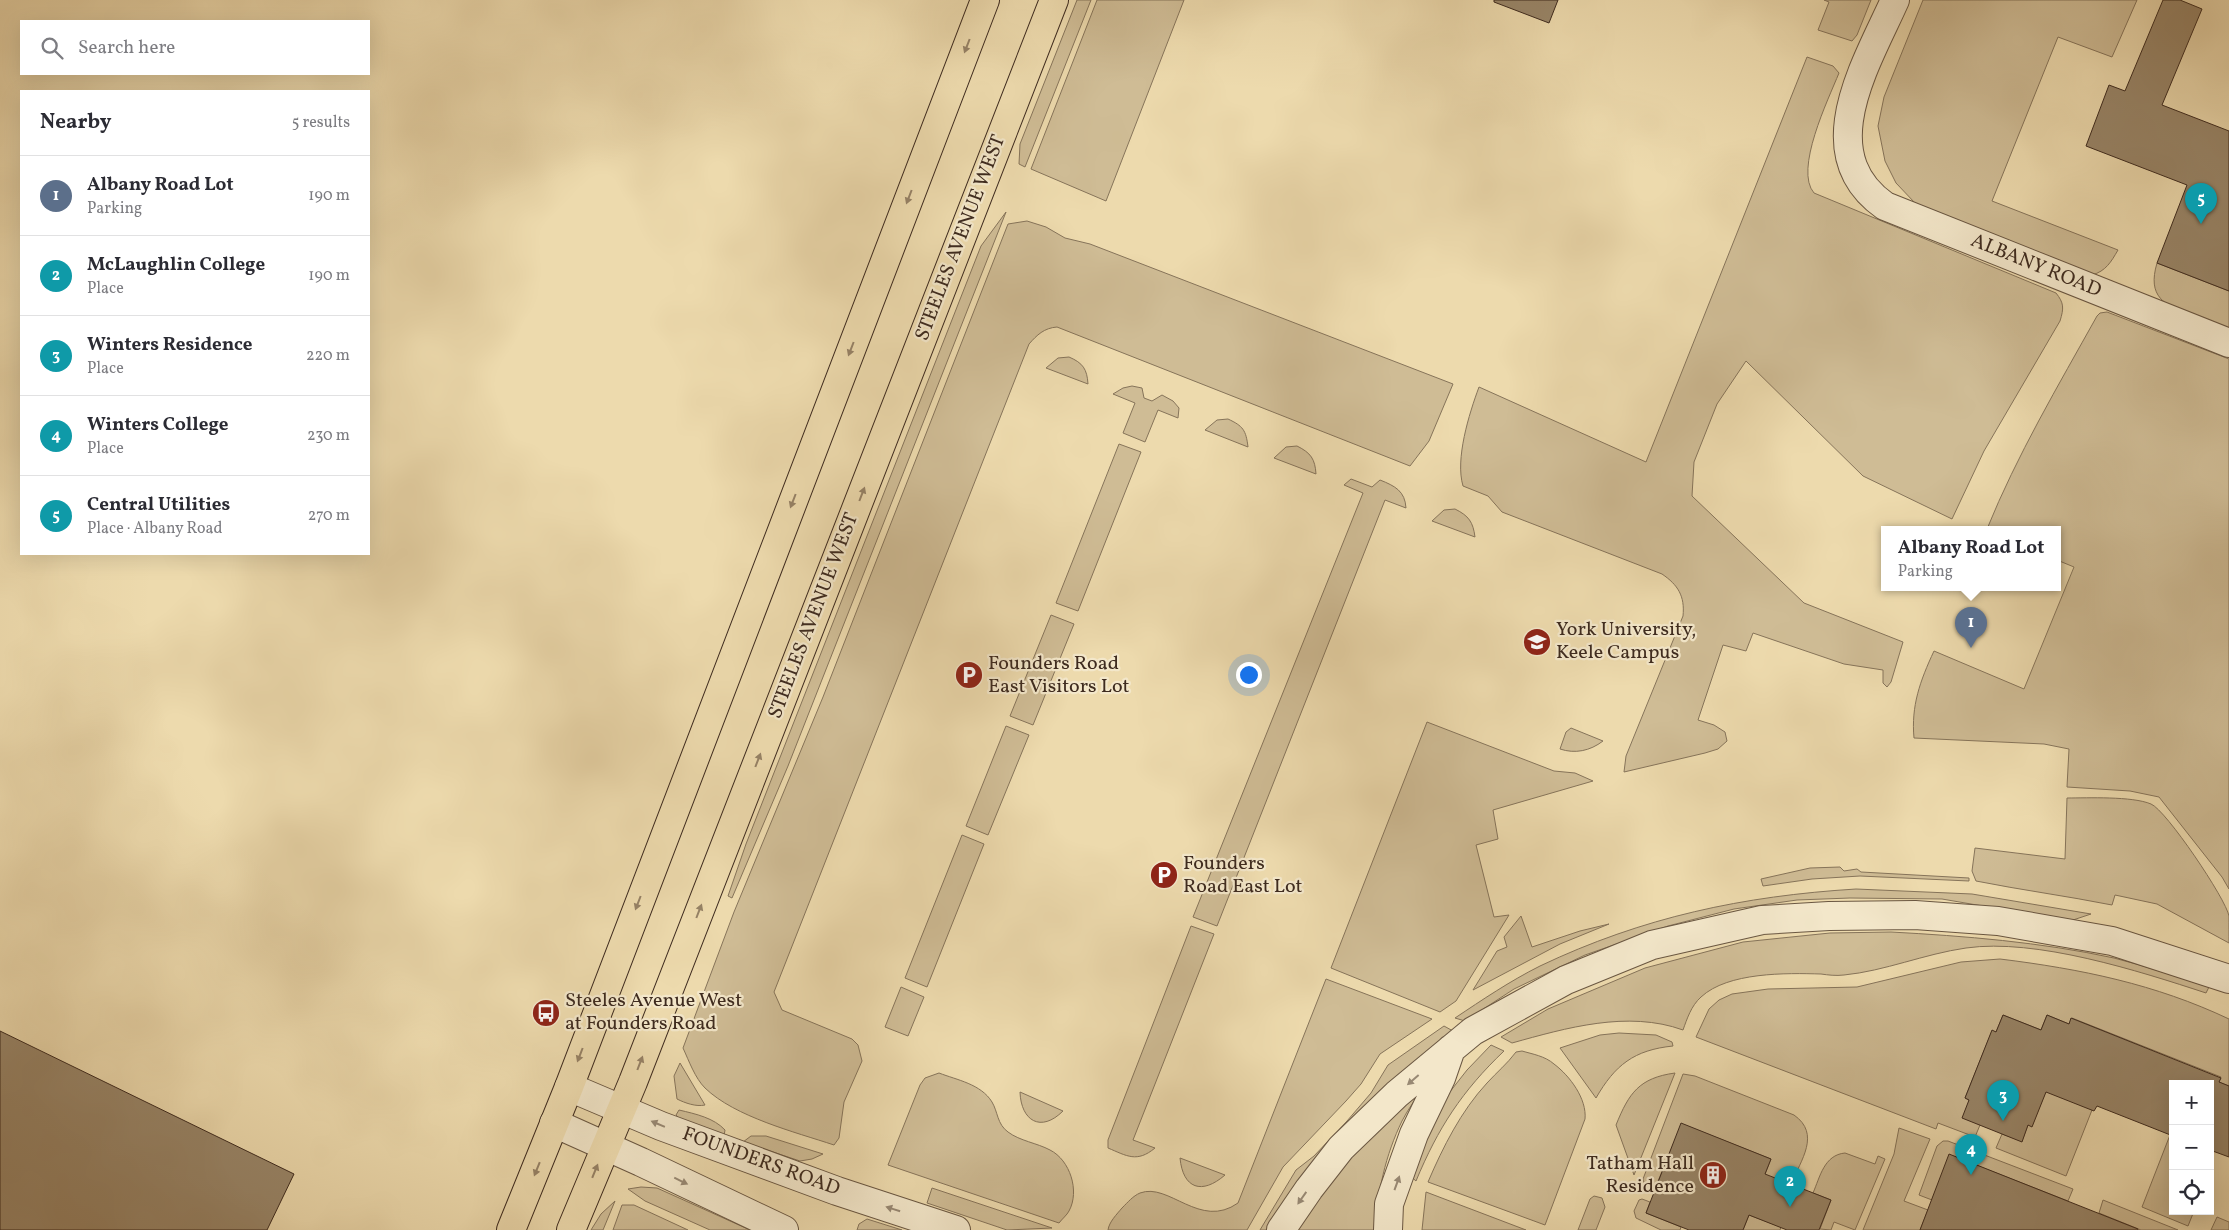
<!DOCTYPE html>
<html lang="en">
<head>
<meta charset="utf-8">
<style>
  :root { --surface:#fff; --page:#f7f7f7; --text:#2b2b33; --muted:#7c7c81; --line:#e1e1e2; --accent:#8f2418 }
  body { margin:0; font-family:Vollkorn,serif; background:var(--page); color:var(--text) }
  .controls { position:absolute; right:15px; bottom:15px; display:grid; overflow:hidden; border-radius:0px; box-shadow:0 5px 20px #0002 }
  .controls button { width:45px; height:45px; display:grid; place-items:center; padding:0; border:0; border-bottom:1px solid var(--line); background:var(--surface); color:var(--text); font:25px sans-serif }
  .you { position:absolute; left:1248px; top:674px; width:18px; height:18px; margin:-12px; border:4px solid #fff; border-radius:50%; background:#1a73e8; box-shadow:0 0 0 8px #1a73e833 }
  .badge { display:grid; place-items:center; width:32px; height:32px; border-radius:50%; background:var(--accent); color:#fff; font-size:16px; font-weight:700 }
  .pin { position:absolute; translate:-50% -41px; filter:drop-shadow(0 1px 2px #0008) }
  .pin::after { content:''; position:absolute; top:26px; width:18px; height:15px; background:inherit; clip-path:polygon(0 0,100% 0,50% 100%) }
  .popup { position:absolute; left:1881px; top:526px; width:180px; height:65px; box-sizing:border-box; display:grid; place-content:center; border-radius:0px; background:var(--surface); filter:drop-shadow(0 1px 4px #0005); font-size:16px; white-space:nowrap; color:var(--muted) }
  .popup b { font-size:19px; color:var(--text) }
  .popup::after { content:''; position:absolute; left:50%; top:100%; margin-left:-10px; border:10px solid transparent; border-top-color:var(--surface) }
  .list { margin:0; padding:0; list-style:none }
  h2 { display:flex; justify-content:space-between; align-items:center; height:65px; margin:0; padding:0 20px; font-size:21px }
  h2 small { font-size:16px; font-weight:400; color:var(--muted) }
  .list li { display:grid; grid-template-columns:32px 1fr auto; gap:15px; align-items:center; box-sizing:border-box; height:80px; padding:0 20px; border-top:1px solid var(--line) }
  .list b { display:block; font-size:19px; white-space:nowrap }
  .list p { margin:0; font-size:16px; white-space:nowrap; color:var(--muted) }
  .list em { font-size:16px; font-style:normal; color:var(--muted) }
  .icon { flex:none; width:28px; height:28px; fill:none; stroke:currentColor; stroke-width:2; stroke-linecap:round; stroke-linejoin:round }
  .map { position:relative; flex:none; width:2229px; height:1230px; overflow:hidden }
  .search { position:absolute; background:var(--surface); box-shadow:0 5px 20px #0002; left:20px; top:20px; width:350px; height:55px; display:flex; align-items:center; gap:12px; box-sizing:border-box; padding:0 18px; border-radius:0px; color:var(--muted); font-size:19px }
  .panel { position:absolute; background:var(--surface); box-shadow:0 5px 20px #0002; left:20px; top:90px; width:350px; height:465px; border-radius:0px }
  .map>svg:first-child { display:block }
  .green { fill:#cfbc95; stroke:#86745a }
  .building { fill:#998669; stroke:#3e2b1f }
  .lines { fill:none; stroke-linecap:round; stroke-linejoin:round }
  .minor-casing { stroke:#6a5742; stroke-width:30 }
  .major-casing { stroke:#3e2b1f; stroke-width:30 }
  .minor { stroke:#f3e7ca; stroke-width:28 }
  .major { stroke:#eddaad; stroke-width:28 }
  .oneway { fill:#968266 }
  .oneway2 { fill:#988974 }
  .labels { text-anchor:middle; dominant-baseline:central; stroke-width:4.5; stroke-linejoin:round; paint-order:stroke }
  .street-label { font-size:20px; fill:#3e2b1f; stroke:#f3e7ca }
  .poi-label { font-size:20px; fill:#3e2b1f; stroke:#f3e7ca; text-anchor:start }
</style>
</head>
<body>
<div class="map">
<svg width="2229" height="1230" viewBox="0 0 2229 1230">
  <rect width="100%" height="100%" fill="#eddaad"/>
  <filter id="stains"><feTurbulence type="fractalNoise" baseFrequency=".004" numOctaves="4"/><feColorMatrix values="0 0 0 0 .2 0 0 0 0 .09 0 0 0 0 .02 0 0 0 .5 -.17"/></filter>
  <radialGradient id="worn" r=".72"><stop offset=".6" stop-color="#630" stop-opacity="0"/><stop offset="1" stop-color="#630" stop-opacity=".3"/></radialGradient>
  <path class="green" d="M1077,0H1091L1025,167L1019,164L1020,144Z
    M1097,0H1184L1106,201L1031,169Z
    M1824,0H1871L1857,35L1852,41L1818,30L1829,2Z
    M1923,0H2137L2112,57L2058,37L1992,201L2118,250C2111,262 2106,271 2092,275L1944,218L1915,203L1896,183L1885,161L1878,126L1884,97Z
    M1807,57L1833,66L1839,73C1828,100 1794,170 1814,193L2056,293C2064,303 2064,308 2060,321L1984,451L1952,519L1863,476L1746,361L1717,404L1694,462L1692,496L1804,603L1903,642L1891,682L1887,687L1883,683V670L1844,664L1753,633L1746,651L1723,645L1698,720L1714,725L1725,732L1727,741L1718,749L1705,753L1624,772L1626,756L1683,616C1685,596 1678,585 1662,574L1502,512L1488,496L1463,486C1455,459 1469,414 1479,387L1646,462Z
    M1006,212L788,766L732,898L728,896L746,844L981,246Z
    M1027,221L1046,227L1065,238L1090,244L1453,384L1429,441L1410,466L1057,327C1044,328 1037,335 1029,344L774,992L782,1010L852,1039L858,1045L862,1061L844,1102L839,1138L834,1145C795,1132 735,1117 705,1088C695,1078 689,1061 683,1048L734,912L823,697L1008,224Z
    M2157,263L2229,291V330C2217,326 2204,321 2192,316C2164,305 2147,297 2157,263Z
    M2107,312L2229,359V889L2222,877L2159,797L2130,791L2067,787L2069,749L2044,744L1914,738C1911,706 1920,681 1934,651L2024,689L2074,567L2057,560V529H1987C2017,455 2058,386 2097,316L2100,313Z
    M1069,357C1083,363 1087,369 1088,384L1046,368L1058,358Z
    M1132,386L1142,388L1144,398L1152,401L1162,395L1173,401L1179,408L1178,418L1158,410L1145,442L1123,433L1135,403L1113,394L1123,388Z
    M1228,419C1243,426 1246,430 1248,447L1205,430L1217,420Z
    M1119,444L1141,452L1078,611L1056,603Z
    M1297,446C1311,453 1315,459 1316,474L1274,458L1286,447Z
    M1351,479L1372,487L1380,480C1395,486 1405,491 1406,508L1385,500L1217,926L1193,917L1363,493L1344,485Z
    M1455,509C1469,516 1473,522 1475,537L1432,521L1444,510Z
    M1051,615L1074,624L1033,725L1010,716Z
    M1427,722L1554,771L1575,773L1593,781L1493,810L1498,839L1476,845L1494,917L1509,915L1456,1001L1440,1012L1331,968Z
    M1006,726L1029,735L988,835L966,826Z
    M1571,728L1603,741C1590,751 1575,754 1560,749L1566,732Z
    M2067,798C2088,798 2132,796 2151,804C2166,810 2226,899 2229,916C2229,924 2229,935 2229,943L2157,904L2115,895L2112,905C2067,896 2021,890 1976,881L1972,871L1975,848L2065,859Z
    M962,835L984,844L927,987L905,978Z
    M1840,867L1844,871L1857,869L1861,872L1969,878V881L1860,876L1812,879L1763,886L1761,879L1810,868Z
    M1856,889L1972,894L2091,914L2070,921L1942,899L1850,898L1797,900L1734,909L1668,926L1585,955L1514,989L1465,1021L1455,1018C1482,1000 1510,981 1540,966C1643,917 1743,896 1856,889Z
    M1521,916L1532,947L1580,931L1609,924L1560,944L1473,990L1497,951L1507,947L1504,937Z
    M1191,926L1214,934L1133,1140L1155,1148C1137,1163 1127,1156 1108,1148V1140Z
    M1891,932C1965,936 2040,942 2114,958C2146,966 2177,977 2209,987L2206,993C2139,971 2036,938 1966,948C1924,954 1885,971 1844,975C1836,976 1828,975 1821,974C1786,973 1728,972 1701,997C1691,1006 1687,1019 1683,1030C1628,1010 1566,1028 1512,1043L1501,1037L1548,1009L1645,968L1743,942L1830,933Z
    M2000,959C2081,969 2155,984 2229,1019V1086L2219,1082L2221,1077L2072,1018L2069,1024L2047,1015L2041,1030L2003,1015L1996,1032L1992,1031L1965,1098L1969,1100L1980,1125L1975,1137L1938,1123L1936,1129L1696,1037L1709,1009L1719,1000L1732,994L1768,989L1857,987L1961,962Z
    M1326,979L1432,1019L1380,1054L1361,1084L1346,1101L1283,1167L1247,1230H1108C1109,1222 1117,1214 1122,1208C1128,1202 1133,1196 1140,1193C1169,1182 1200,1230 1238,1203Z
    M901,987L924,997L908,1036L885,1027Z
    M1444,1026L1453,1031L1393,1080L1307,1173L1266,1230H1260L1296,1170L1314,1156L1347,1121L1371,1093L1388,1065Z
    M1619,1033L1656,1035L1672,1042L1673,1046C1634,1050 1615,1065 1596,1098L1560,1048L1600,1035Z
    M1491,1045L1504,1051C1462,1091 1438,1128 1416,1181L1408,1174L1449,1093L1467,1070Z
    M1522,1051C1532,1054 1545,1056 1554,1064C1570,1076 1587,1099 1585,1119L1545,1225L1428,1182C1443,1147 1461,1111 1487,1083C1497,1072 1507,1064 1516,1052Z
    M680,1063L705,1105C696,1107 685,1103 677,1099L674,1076Z
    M939,1073C957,1080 981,1084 992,1102C998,1112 997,1124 1008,1132C1020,1141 1037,1143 1050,1150C1070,1160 1080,1191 1069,1211C1067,1215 1062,1219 1059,1223L888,1165L920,1085L925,1078Z
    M1675,1073L1634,1175L1616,1125C1629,1093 1639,1078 1675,1073Z
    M1683,1074L1695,1076L1794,1115C1821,1134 1801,1160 1791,1184L1775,1178L1767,1195L1758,1192L1771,1159L1682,1124L1653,1193L1646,1190L1643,1179Z
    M2051,1078L2092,1110L2066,1176L1996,1148L2002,1134L2022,1141L2028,1125L2032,1126Z
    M1425,1085C1417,1097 1408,1109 1402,1121C1386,1154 1376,1194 1377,1230H1292L1372,1131Z
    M1020,1092L1063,1111C1041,1133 1021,1121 1020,1092Z
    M679,1110C696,1114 714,1118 725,1130L724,1136L681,1120L676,1115Z
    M1899,1128L1930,1139L1904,1201L1928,1210L1920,1230H1863L1894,1154Z
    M2170,1135L2173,1136V1211H2194L2188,1226L2142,1207Z
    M751,1136H766L823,1154L812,1159L800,1161L743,1142Z
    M1943,1141H1948L2073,1189L2068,1201L1950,1155L1932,1200L1919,1195L1937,1146Z
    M1845,1153L1875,1164L1878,1156L1885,1159L1855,1230L1834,1222L1831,1230L1820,1229L1831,1200L1813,1193C1820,1177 1824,1155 1845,1153Z
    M1180,1158L1225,1175C1202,1195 1183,1189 1180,1158Z
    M641,1187L657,1188L750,1230H710L645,1201L628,1189Z
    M932,1188L1052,1228L1007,1230L927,1203Z
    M1426,1192L1526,1230H1422Z
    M1594,1196L1602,1198L1605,1207L1596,1230H1578L1590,1199Z
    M1642,1199L1650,1202L1646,1213L1681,1227L1680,1230H1661L1636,1218L1634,1211L1639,1200Z
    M2103,1200L2178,1230H2141L2099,1213Z
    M615,1201L603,1230H591L601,1214Z
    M622,1205H634L688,1230H613Z
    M1749,1215L1781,1227L1780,1230H1743Z
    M2217,1217L2229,1222V1230H2211Z
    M867,1219L902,1230H857L859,1224Z"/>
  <path class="building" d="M1494,0H1558L1549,23L1494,2Z
    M2163,0H2180L2202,9L2162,105L2229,131V291L2157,263L2187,185L2086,146L2109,85L2125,91Z
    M2003,1015L2041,1030L2047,1015L2069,1024L2071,1018L2221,1078L2219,1082L2229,1086V1157L2210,1150V1084H2173V1136L2097,1106L2094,1111L2046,1092L2032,1127L2028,1125L2022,1142L1962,1118L1969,1100L1965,1098L1992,1030L1996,1032Z
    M0,1031L294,1174L267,1230H0Z
    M1681,1123L1771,1159L1765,1174L1831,1200L1819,1230H1787L1749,1215L1743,1230H1689L1646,1213Z
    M1949,1154L2138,1229V1230H1920Z"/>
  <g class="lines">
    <defs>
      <path id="minor" d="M1895,0C1867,63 1810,153 1885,206L2229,343
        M569,1087L661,1126L837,1191L956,1230
        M554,1123L641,1162L784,1230
        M1281,1230L1309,1189L1341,1148L1397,1094L1473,1031L1566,980L1652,945L1762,920L1829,916L1915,915L1998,921L2112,941L2229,979
        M1388,1230L1389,1204L1414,1134L1441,1078L1451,1049"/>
      <path id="major" d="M511,1230L569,1087L985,0
        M571,1230L633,1082L1054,0"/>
    </defs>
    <use href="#minor" class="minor-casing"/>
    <use href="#major" class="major-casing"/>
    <use href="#minor" class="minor"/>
    <use href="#major" class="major"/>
  </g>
  <defs><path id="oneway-solid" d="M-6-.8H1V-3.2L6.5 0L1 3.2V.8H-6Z" transform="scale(1.25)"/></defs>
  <g class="oneway">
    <use href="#oneway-solid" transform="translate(967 46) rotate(111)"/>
    <use href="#oneway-solid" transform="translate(909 197) rotate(111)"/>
    <use href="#oneway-solid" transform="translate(851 349) rotate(111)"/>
    <use href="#oneway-solid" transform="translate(862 494) rotate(-69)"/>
    <use href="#oneway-solid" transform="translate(793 501) rotate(111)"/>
    <use href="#oneway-solid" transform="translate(758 760) rotate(-69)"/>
    <use href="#oneway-solid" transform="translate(638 903) rotate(111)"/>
    <use href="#oneway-solid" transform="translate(699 911) rotate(-69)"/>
    <use href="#oneway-solid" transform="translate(580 1055) rotate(111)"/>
    <use href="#oneway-solid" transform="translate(640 1063) rotate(-69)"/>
    <use href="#oneway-solid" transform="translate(537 1169) rotate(112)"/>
    <use href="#oneway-solid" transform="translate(595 1171) rotate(-68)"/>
  </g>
  <g class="oneway2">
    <use href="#oneway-solid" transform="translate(1413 1080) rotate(139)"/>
    <use href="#oneway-solid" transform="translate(658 1124) rotate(-157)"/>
    <use href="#oneway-solid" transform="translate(681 1181) rotate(26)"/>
    <use href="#oneway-solid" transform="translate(1397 1183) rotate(-70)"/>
    <use href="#oneway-solid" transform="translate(1302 1198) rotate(125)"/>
    <use href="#oneway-solid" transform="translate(893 1209) rotate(-162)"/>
  </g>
  <defs>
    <symbol id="university-disc" viewBox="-11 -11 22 22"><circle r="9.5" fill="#8f2418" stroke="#f3e7ca"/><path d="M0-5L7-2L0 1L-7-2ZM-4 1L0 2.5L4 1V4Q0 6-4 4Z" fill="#fff"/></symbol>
    <symbol id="parking-disc" viewBox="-11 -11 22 22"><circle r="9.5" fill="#8f2418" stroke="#f3e7ca"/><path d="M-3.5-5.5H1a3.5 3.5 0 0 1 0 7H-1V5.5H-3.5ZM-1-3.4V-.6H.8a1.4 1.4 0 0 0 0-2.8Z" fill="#fff"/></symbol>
    <symbol id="bus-disc" viewBox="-11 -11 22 22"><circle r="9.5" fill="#8f2418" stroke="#f3e7ca"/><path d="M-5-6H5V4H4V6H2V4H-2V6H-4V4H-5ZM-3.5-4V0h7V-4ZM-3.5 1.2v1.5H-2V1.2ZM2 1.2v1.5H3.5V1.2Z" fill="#fff"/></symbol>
    <symbol id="building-disc" viewBox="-11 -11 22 22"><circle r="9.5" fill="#8f2418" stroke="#f3e7ca"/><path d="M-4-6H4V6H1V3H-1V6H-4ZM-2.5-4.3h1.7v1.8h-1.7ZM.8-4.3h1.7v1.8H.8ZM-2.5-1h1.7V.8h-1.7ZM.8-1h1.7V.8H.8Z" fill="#fff"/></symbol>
  </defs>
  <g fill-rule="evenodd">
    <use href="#university-disc" x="1521" y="626" width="32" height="32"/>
    <use href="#parking-disc" x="953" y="659" width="32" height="32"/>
    <use href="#parking-disc" x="1148" y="859" width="32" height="32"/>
    <use href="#bus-disc" x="530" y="997" width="32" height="32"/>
    <use href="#building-disc" x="1697" y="1159" width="32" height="32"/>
  </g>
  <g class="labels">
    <g class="street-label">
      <text transform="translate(961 238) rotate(-69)">STEELES AVENUE WEST</text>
      <text transform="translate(2036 266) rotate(22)">ALBANY ROAD</text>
      <text transform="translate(814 616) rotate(-69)">STEELES AVENUE WEST</text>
      <text transform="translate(761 1162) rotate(20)">FOUNDERS ROAD</text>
    </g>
    <g class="poi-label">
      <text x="1556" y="630">York University,<tspan x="1556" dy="23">Keele Campus</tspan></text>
      <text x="988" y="664">Founders Road<tspan x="988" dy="23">East Visitors Lot</tspan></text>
      <text x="1183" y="864">Founders<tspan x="1183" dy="23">Road East Lot</tspan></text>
      <text x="565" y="1001">Steeles Avenue West<tspan x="565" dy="23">at Founders Road</tspan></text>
      <text x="1694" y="1164" text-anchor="end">Tatham Hall<tspan x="1694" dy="23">Residence</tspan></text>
    </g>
  </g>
  <rect width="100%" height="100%" filter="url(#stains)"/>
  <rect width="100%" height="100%" fill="url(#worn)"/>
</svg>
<div class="controls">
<button>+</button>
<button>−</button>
<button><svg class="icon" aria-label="locate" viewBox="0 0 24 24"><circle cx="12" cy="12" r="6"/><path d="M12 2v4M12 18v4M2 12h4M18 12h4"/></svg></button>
</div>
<div class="you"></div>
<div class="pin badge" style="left:1971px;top:648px;background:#5c6f8a">1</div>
<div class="popup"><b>Albany Road Lot</b>Parking</div>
<div class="pin badge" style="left:1790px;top:1207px;background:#0f9aa8">2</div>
<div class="pin badge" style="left:2003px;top:1121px;background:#0f9aa8">3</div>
<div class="pin badge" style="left:1971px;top:1175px;background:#0f9aa8">4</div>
<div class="pin badge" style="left:2201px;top:224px;background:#0f9aa8">5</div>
<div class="search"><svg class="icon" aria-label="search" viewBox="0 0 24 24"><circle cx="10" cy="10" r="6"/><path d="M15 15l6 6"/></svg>Search here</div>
<section class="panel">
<h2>Nearby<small>5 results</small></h2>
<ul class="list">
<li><span class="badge" style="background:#5c6f8a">1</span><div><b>Albany Road Lot</b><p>Parking</p></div><em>190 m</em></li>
<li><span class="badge" style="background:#0f9aa8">2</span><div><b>McLaughlin College</b><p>Place</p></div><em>190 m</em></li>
<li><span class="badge" style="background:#0f9aa8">3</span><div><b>Winters Residence</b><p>Place</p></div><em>220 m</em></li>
<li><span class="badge" style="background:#0f9aa8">4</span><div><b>Winters College</b><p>Place</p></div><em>230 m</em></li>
<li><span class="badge" style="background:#0f9aa8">5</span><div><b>Central Utilities</b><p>Place · Albany Road</p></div><em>270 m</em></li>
</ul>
</section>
</div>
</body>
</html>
